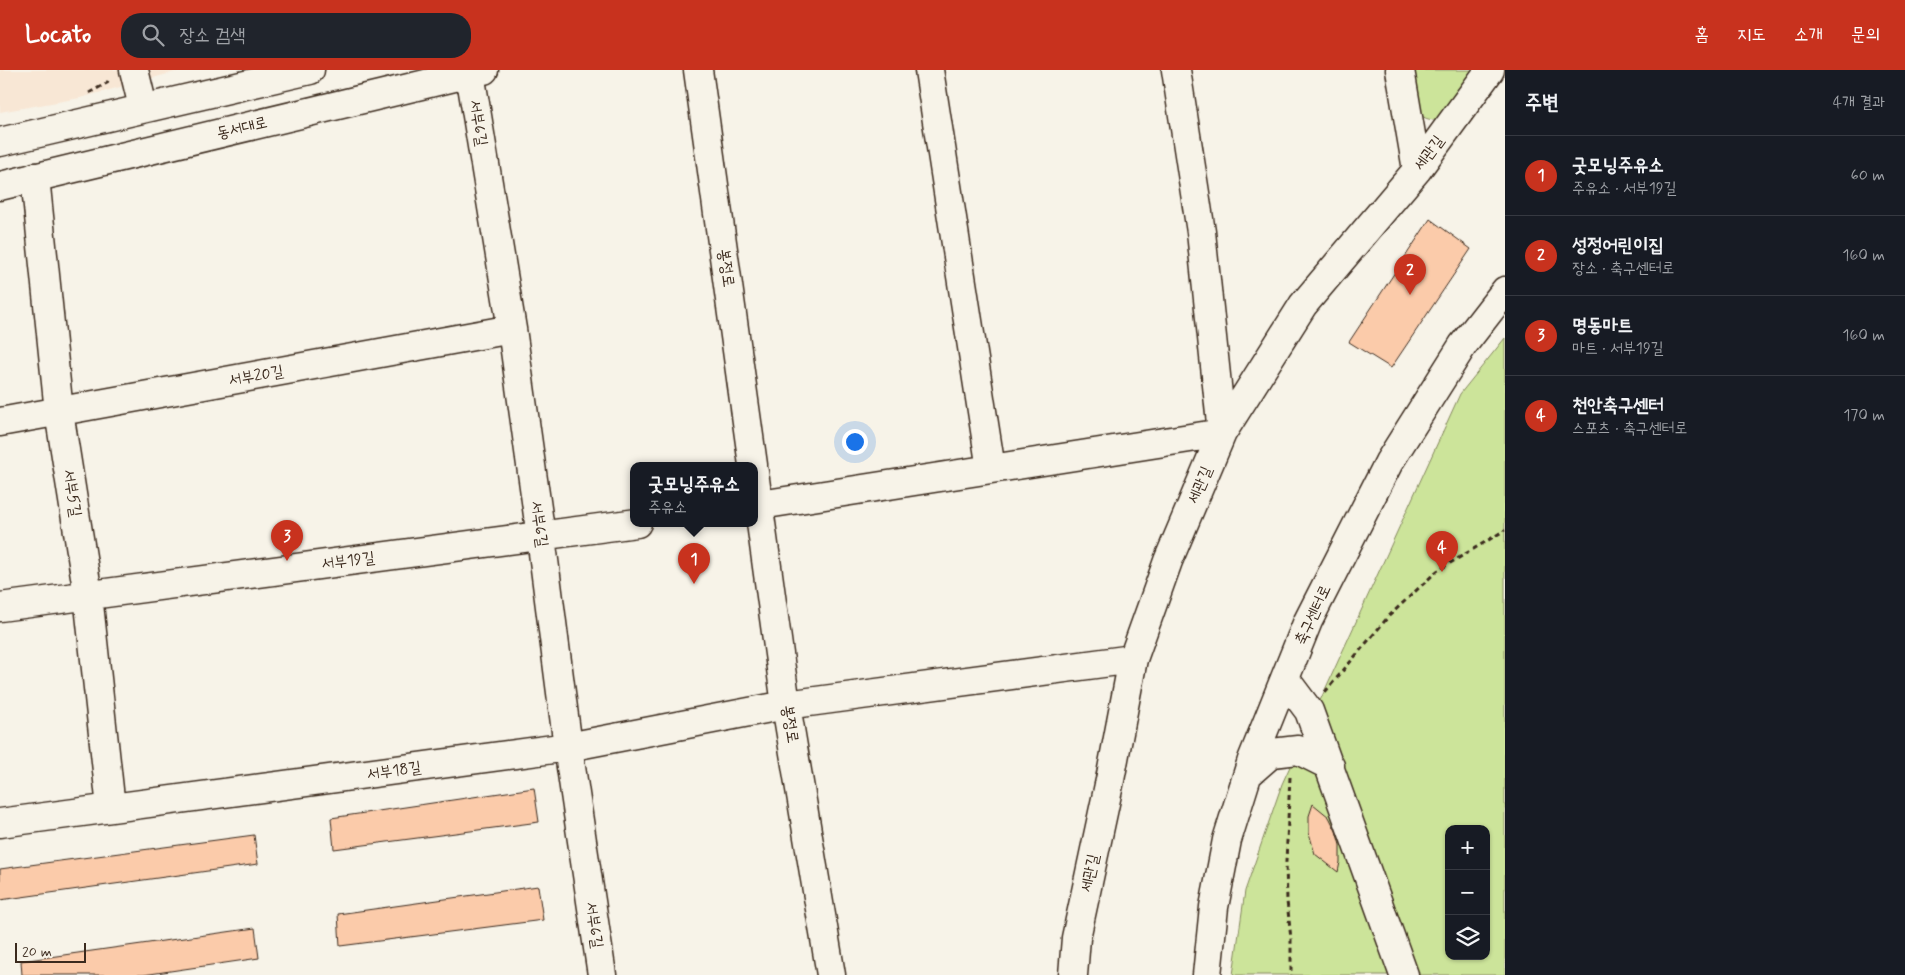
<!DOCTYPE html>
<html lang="ko">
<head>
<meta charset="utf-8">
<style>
  :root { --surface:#171b24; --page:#20242c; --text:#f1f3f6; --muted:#9ea1a6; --line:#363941; --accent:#c8321e }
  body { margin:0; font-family:Mynerve,"Poor Story",sans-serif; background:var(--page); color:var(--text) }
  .controls { position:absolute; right:15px; bottom:15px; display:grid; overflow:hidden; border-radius:10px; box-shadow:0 1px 4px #0004 }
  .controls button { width:45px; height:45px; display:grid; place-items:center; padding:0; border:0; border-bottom:1px solid var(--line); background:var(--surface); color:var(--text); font:25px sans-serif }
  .scale { position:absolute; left:15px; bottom:12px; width:71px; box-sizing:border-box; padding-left:5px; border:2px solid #3b2a1e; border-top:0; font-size:14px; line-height:18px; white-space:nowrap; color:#3b2a1e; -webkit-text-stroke:4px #f7f3e8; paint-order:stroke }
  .you { position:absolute; left:854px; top:371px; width:18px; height:18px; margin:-12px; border:4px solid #fff; border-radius:50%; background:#1a73e8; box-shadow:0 0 0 8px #1a73e833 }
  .badge { display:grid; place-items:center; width:32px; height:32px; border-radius:50%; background:var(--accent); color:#fff; font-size:16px; font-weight:700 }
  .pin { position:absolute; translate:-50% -41px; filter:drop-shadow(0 1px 2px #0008) }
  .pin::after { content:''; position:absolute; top:26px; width:18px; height:15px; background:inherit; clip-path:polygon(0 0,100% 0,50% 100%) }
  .popup { position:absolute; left:630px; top:392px; width:128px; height:65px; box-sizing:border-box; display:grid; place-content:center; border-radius:10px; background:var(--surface); filter:drop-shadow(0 1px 4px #0005); font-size:16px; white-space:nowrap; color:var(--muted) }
  .popup b { font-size:19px; color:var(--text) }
  .popup::after { content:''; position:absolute; left:50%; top:100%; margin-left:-10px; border:10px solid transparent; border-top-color:var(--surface) }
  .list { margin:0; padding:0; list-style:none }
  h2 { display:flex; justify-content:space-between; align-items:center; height:65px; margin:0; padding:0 20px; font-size:21px }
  h2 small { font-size:16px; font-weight:400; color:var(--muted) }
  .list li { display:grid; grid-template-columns:32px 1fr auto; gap:15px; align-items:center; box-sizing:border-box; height:80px; padding:0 20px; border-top:1px solid var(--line) }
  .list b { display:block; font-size:19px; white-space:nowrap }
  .list p { margin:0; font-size:16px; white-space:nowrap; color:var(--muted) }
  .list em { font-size:16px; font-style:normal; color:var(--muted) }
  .icon { flex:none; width:28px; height:28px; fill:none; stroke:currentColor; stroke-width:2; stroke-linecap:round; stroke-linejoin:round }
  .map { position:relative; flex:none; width:1505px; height:905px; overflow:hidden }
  header { display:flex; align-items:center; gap:30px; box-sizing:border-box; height:70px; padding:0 25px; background:var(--accent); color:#fff }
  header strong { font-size:24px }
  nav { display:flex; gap:28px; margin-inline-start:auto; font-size:18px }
  .search { width:350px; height:45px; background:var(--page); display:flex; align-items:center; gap:12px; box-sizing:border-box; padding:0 18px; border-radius:20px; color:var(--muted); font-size:19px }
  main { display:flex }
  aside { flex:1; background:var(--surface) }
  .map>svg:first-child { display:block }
  .built { fill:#f8e7d5 }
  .green { fill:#cce49a; stroke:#84875c; fill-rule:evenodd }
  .building { fill:#fbcbaa; stroke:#3b2a1e }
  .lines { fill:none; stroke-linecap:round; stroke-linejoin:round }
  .minor-casing { stroke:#3b2a1e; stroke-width:31 }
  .major-casing { stroke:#3b2a1e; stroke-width:31 }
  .path { stroke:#3b2a1e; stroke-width:3; stroke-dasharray:5 4; stroke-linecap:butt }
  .minor { stroke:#f7f3e8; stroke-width:28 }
  .major { stroke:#f7f3e8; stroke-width:28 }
  .labels { text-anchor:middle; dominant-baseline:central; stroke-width:5; stroke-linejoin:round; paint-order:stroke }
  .street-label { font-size:16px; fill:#3b2a1e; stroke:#f7f3e8 }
</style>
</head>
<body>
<header>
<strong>Locato</strong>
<div class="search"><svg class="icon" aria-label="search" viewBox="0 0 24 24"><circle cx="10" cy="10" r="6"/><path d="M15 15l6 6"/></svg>장소 검색</div>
<nav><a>홈</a><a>지도</a><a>소개</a><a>문의</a></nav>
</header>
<main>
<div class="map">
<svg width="1505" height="905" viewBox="0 0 1505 905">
  <rect width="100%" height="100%" fill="#f7f3e8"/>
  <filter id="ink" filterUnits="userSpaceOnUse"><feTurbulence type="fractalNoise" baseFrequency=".02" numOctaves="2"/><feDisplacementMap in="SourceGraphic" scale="10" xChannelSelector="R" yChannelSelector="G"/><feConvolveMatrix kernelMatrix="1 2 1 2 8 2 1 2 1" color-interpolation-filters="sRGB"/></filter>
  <g filter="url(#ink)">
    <path class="built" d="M0,0H182L80,28L0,42Z"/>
    <path class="green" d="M1411,0H1482L1441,51C1435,50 1427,50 1422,46C1412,37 1413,13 1411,0Z
      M1505,268V905H1233L1245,821L1282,714L1460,324ZM1449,759H1486V886H1449Z"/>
    <path class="building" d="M1430,149L1471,179L1391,298L1349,272Z
      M534,718L539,752L334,779L331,748Z
      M1313,734L1329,747L1336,761L1340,775V792L1338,802L1315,784L1309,763V746Z
      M254,765L258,794L0,830V799Z
      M538,816L543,850L340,876L338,844Z
      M255,858L259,888L143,905H22L21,891Z"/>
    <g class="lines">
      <defs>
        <path id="minor" d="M134,0L143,37
          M698,0L753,395
          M929,0L991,399
          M1400,0L1417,100
          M470,3L512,259L541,467L568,677L602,905
          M35,107L59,342L88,525L111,738
          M0,352L512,259
          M754,402L786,635L831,905
          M754,436L1222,363L1201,162L1176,0
          M0,537L637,453
          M1285,609L1309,641L1404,905
          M1248,704L1272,683L1298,680L1330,696
          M0,753L568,677L786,635L1133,589
          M1073,905L1076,868L1110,710L1133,589L1168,491L1222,363L1303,235L1417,100L1490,0
          M1207,905L1214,837L1227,770L1252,690L1308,551L1389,392L1463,275L1505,221"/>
        <path id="major" d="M0,72L310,0
          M0,116L484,0"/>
      </defs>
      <use href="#minor" class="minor-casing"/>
      <use href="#major" class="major-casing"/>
      <path class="path" d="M89,23L107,13L109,8
        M1325,622L1389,546L1437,501L1505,460
        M1290,707L1286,792L1287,831L1291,869V905"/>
      <use href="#minor" class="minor"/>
      <use href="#major" class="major"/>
    </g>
  </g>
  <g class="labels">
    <g class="street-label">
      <text transform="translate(478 53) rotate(81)">서부6길</text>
      <text transform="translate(242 58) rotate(-13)">동서대로</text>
      <text transform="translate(1429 83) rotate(-54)">세관길</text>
      <text transform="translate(726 198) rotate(82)">봉정로</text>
      <text transform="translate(256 306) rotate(-10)">서부20길</text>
      <text transform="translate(1200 415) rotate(-67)">세관길</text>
      <text transform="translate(72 423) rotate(81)">서부5길</text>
      <text transform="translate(539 454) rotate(82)">서부6길</text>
      <text transform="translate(348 491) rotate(-7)">서부19길</text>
      <text transform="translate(1313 545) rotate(-65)">축구센터로</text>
      <text transform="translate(790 654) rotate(81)">봉정로</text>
      <text transform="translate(394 701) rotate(-8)">서부18길</text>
      <text transform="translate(1090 803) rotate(-78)">세관길</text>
      <text transform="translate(594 855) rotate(82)">서부6길</text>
    </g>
  </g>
</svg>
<div class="controls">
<button>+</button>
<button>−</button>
<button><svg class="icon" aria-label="layers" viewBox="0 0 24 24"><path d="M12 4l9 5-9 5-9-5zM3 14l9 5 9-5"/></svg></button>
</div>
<div class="scale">20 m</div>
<div class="you"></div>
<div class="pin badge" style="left:694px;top:514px">1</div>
<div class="popup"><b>굿모닝주유소</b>주유소</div>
<div class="pin badge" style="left:1410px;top:225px">2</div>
<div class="pin badge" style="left:287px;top:491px">3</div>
<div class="pin badge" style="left:1442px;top:502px">4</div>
</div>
<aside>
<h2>주변<small>4개 결과</small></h2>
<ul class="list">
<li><span class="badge">1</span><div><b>굿모닝주유소</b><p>주유소 · 서부19길</p></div><em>60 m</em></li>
<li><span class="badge">2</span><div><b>성정어린이집</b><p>장소 · 축구센터로</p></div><em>160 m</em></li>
<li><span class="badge">3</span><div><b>명동마트</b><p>마트 · 서부19길</p></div><em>160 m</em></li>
<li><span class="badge">4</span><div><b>천안축구센터</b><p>스포츠 · 축구센터로</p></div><em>170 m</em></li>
</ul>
</aside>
</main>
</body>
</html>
